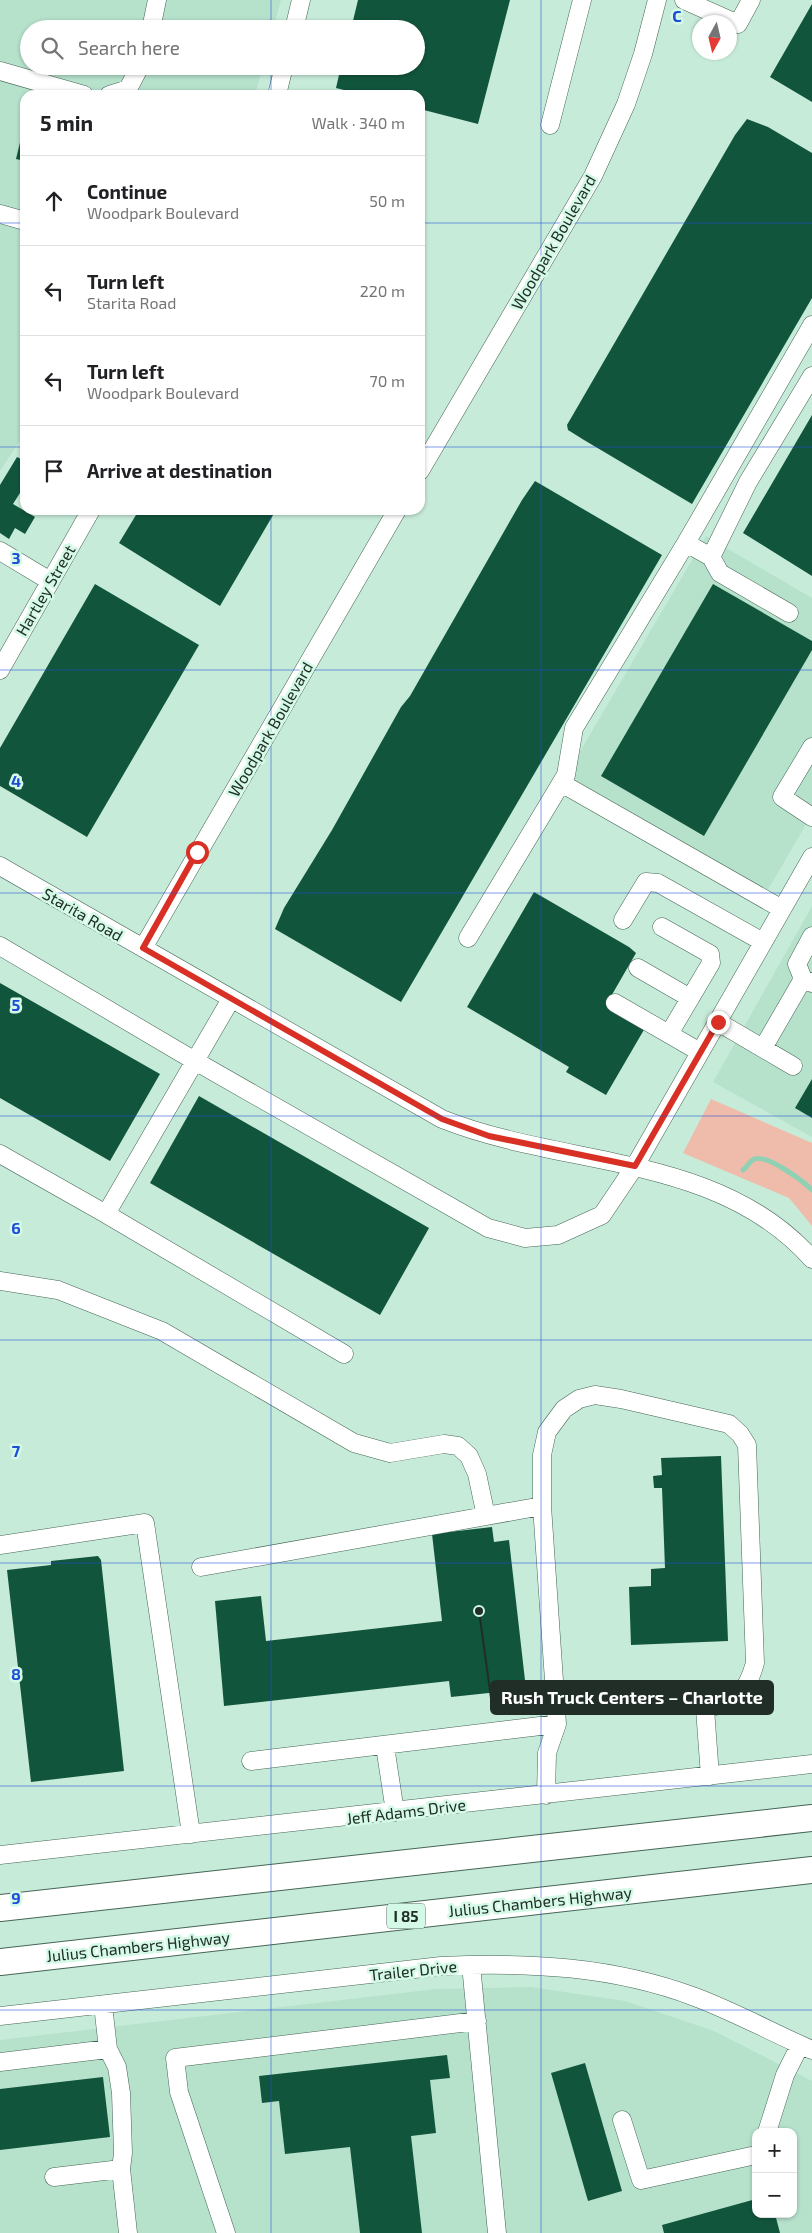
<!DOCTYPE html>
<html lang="en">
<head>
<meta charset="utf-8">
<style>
  :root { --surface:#fff; --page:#f6f6f6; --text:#202124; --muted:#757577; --line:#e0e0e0 }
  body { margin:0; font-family:"Exo 2",sans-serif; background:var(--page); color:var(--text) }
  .controls { position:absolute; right:15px; bottom:15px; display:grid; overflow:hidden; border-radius:10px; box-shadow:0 1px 4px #0004 }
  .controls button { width:45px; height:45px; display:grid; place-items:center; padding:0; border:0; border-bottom:1px solid var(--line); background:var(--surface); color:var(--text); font:25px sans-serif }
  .compass { position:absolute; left:692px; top:15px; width:45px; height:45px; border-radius:50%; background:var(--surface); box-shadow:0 1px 4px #0004; rotate:188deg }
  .stop { position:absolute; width:15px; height:15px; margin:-11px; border:4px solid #d93025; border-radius:50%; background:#fff }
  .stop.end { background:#d93025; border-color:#fff; box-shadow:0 1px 5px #0008 }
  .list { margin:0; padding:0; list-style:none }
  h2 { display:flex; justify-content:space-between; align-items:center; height:65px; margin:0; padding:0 20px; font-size:21px }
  h2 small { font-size:16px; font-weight:400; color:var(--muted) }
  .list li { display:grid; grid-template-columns:32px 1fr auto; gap:15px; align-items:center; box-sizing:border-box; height:90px; padding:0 20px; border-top:1px solid var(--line) }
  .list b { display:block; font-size:19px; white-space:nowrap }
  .list p { margin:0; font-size:16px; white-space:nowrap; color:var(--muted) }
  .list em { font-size:16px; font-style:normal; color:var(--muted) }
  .icon { flex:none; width:28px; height:28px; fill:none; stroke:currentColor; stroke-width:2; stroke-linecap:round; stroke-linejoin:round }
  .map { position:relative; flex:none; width:812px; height:2233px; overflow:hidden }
  .search { position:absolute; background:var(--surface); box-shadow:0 1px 4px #0004; left:20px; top:20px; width:405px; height:55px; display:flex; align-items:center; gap:12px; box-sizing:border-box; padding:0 18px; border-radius:28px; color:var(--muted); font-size:19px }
  .panel { position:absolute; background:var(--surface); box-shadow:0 1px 4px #0004; left:20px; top:90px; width:405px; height:425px; border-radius:15px }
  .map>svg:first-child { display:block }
  .built { fill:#b6e2cc; fill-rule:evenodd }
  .green { fill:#efbcac }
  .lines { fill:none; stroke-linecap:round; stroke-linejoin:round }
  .stream { stroke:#91d1b3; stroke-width:5 }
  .building { fill:#12553d }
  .minor-casing { stroke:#456556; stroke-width:19 }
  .highway-casing { stroke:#456556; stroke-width:28 }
  .minor { stroke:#fff; stroke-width:18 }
  .highway { stroke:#fff; stroke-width:26 }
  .route { stroke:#d93025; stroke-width:6 }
  .grid { fill:none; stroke:#1d4ed8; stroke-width:1; stroke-opacity:0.55 }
  .labels { text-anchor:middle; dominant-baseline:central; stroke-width:5; stroke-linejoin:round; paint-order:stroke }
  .shield { fill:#d4f9e6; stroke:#566b60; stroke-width:1 }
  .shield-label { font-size:15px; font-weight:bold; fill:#202e27 }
  .street-label { font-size:16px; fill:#202e27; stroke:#d4f9e6 }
  .grid-label { font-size:16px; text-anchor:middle; font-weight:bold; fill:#1d4ed8; stroke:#d4f9e6; stroke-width:5; stroke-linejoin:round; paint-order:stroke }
  .leader { fill:none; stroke:#202e27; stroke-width:2 }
  .callout-dot { fill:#202e27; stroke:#d4f9e6; stroke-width:2 }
  .callout { fill:#202e27; stroke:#202e27; stroke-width:2 }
  .callout-label { font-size:18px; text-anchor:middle; font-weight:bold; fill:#fff }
</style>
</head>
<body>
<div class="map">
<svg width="812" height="2233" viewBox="0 0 812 2233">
  <rect width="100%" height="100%" fill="#c7ebd9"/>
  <path class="built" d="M0,0H281L273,29H29V66H263L255,95H25V433L0,471Z
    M706,536L812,598V814L765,895L564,779Z
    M812,906V1137L713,1082Z
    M531,1987L625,2001L714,2031L812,2081V2233H0V2040L436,1989ZM756,2132H793V2214H756Z"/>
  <path class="green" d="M711,1099L812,1143V1226L789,1198L683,1153Z"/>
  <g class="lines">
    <path class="stream" d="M743,1170C747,1167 750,1161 754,1159C767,1154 803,1181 812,1190"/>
  </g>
  <path class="building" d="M358,0H510L478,124L420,109V95H364L336,88L341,66H416V29H351Z
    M812,4V102L770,77Z
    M163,21L192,28V29H161Z
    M747,119L768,127L812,153V298L692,504L584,440L568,430L567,425L735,135Z
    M24,126H25V161L16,159Z
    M812,415V576L743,533Z
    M25,452V485L13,504L35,517L25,534L15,528L9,539L0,533V485L17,457L21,459Z
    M535,481L662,555L401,1002L275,929L284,908L332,830L401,707L410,696L522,500Z
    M139,510H276L220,606L119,543Z
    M95,584L199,645L87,837L0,786V748Z
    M713,584L812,641V650L704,836L601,776Z
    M534,892L629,947L636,953L606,1005L645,1028L606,1095L566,1072L569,1067L467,1007Z
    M0,983L160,1074L110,1161L0,1098Z
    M812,1079V1118L795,1108Z
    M199,1096L429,1228L380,1315L150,1183Z
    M721,1456L728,1641L631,1645L629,1587L651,1586V1569L665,1568L662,1488H654L653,1476L662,1475L661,1458Z
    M492,1527L494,1542L509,1540L526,1689L451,1697L449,1681L224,1706L215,1601L261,1596L266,1641L442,1621L432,1534Z
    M98,1556L101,1560L124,1771L31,1782L7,1570L51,1565V1561Z
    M447,2055L450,2078L430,2080L436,2133L411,2136L422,2233H360L350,2147L285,2154L279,2101L262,2103L259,2076Z
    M585,2063L622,2191L588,2201L551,2073Z
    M103,2077L110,2137L0,2150V2089Z
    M756,2199V2214H775L780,2233H664L662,2225Z"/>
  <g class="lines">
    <defs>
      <path id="minor" d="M684,0L738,24L751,0
        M151,29L157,0
        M294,29L301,0
        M0,71L84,95
        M109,95L128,89L140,66
        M277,95L284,66
        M550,125L582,0
        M0,214L25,221
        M420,471L593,176L626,104L643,54L657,0
        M686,543L711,557L720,573L789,613
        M0,551L50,581
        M711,557L748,482L812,376
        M0,670L91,510
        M812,747L782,797L812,817
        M561,783L782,909
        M0,866L442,1119C565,1168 718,1153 812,1259
        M623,920L646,882L658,883L763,942
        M662,927L710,954L711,963L669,1034
        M812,936L797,964L803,979L812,983
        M468,938L566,775L574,728L686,543L812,325
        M0,946L195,1061L488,1228L525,1238L558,1235L602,1215L635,1166L812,857
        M143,948L397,510
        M638,968L690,998
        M615,1003L700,1052
        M718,1022L793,1066
        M763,1048L803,979
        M0,1154L106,1214L231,999
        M106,1214L344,1354
        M0,1281L58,1290L162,1331L354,1443L390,1453L444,1444L458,1446L469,1456L477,1474L486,1516
        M542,1506V1455L547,1432L564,1409L579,1399L595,1395L621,1399L729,1424L740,1434L747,1445L755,1663C746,1695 737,1700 705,1709L710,1776
        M0,1545L145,1523L191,1834
        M201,1567L542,1506L557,1724L547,1753L546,1795
        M385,1746L395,1812
        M251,1761L557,1724
        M0,1855L812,1764
        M471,1965L497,2233
        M0,2016L441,1966C527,1962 613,1966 695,1997C735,2012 773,2033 812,2050
        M0,2062L108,2049
        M622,2120L641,2180L756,2155
        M767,2132L785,2075L800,2045
        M121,2169L128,2233
        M54,2177L121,2169L123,2153L121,2093L117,2067L108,2049L103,2005
        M226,2233L179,2092L175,2058L477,2021"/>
      <path id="highway" d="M0,1908L812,1818
        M0,1962L812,1870"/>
    </defs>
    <use href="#minor" class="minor-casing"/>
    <use href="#highway" class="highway-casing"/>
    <use href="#minor" class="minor"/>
    <use href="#highway" class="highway"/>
  </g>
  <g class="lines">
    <path class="route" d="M197,852L143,948L442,1119L489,1136L635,1166L718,1022"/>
  </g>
  <path class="grid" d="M271,0V29M541,0V2233M271,66V95M0,223H25M420,223H812M0,447H25M420,447H812M271,510V2233M0,670H812M0,893H812M0,1116H812M0,1340H812M0,1563H812M0,1786H812M0,2010H812"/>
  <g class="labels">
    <rect class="shield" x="387" y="1903.5" width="38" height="25" rx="4"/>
    <g class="shield-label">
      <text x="406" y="1916">I 85</text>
    </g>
    <g class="street-label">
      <text transform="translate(553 242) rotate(-60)">Woodpark Boulevard</text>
      <text transform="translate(45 590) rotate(-60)">Hartley Street</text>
      <text transform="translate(270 729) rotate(-60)">Woodpark Boulevard</text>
      <text transform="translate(83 914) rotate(30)">Starita Road</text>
      <text transform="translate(406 1811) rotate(-7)">Jeff Adams Drive</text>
      <text transform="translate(540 1901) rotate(-6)">Julius Chambers Highway</text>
      <text transform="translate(138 1946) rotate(-6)">Julius Chambers Highway</text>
      <text transform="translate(413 1970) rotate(-6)">Trailer Drive</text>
    </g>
  </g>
  <g class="grid-label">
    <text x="677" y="22">C</text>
    <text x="16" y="564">3</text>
    <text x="16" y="787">4</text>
    <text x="16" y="1011">5</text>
    <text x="16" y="1234">6</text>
    <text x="16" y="1457">7</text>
    <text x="16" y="1680">8</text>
    <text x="16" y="1904">9</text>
  </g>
  <path class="leader" d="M479 1611L491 1698"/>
  <circle class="callout-dot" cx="479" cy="1611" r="5"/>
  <rect class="callout" x="491" y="1681" width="282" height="33" rx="5"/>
  <g class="callout-label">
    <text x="632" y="1704">Rush Truck Centers – Charlotte</text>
  </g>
</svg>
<div class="controls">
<button>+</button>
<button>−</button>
</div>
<svg class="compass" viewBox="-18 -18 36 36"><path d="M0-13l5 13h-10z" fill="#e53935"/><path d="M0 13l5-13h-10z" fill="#757577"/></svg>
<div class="stop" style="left:197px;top:852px"></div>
<div class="stop end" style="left:718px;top:1022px"></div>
<div class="search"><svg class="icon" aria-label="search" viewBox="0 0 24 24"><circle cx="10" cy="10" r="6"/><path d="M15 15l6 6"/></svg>Search here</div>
<section class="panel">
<h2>5 min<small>Walk · 340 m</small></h2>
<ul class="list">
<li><svg class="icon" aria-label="ahead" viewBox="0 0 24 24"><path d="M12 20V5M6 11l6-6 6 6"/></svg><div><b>Continue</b><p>Woodpark Boulevard</p></div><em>50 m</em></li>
<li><svg class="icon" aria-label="left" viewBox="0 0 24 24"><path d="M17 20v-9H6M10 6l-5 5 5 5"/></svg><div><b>Turn left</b><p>Starita Road</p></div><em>220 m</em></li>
<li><svg class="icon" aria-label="left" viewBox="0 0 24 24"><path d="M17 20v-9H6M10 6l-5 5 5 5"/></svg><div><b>Turn left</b><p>Woodpark Boulevard</p></div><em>70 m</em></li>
<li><svg class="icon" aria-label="arrive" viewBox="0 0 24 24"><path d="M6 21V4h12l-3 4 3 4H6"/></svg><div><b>Arrive at destination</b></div></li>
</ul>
</section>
</div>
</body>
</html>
